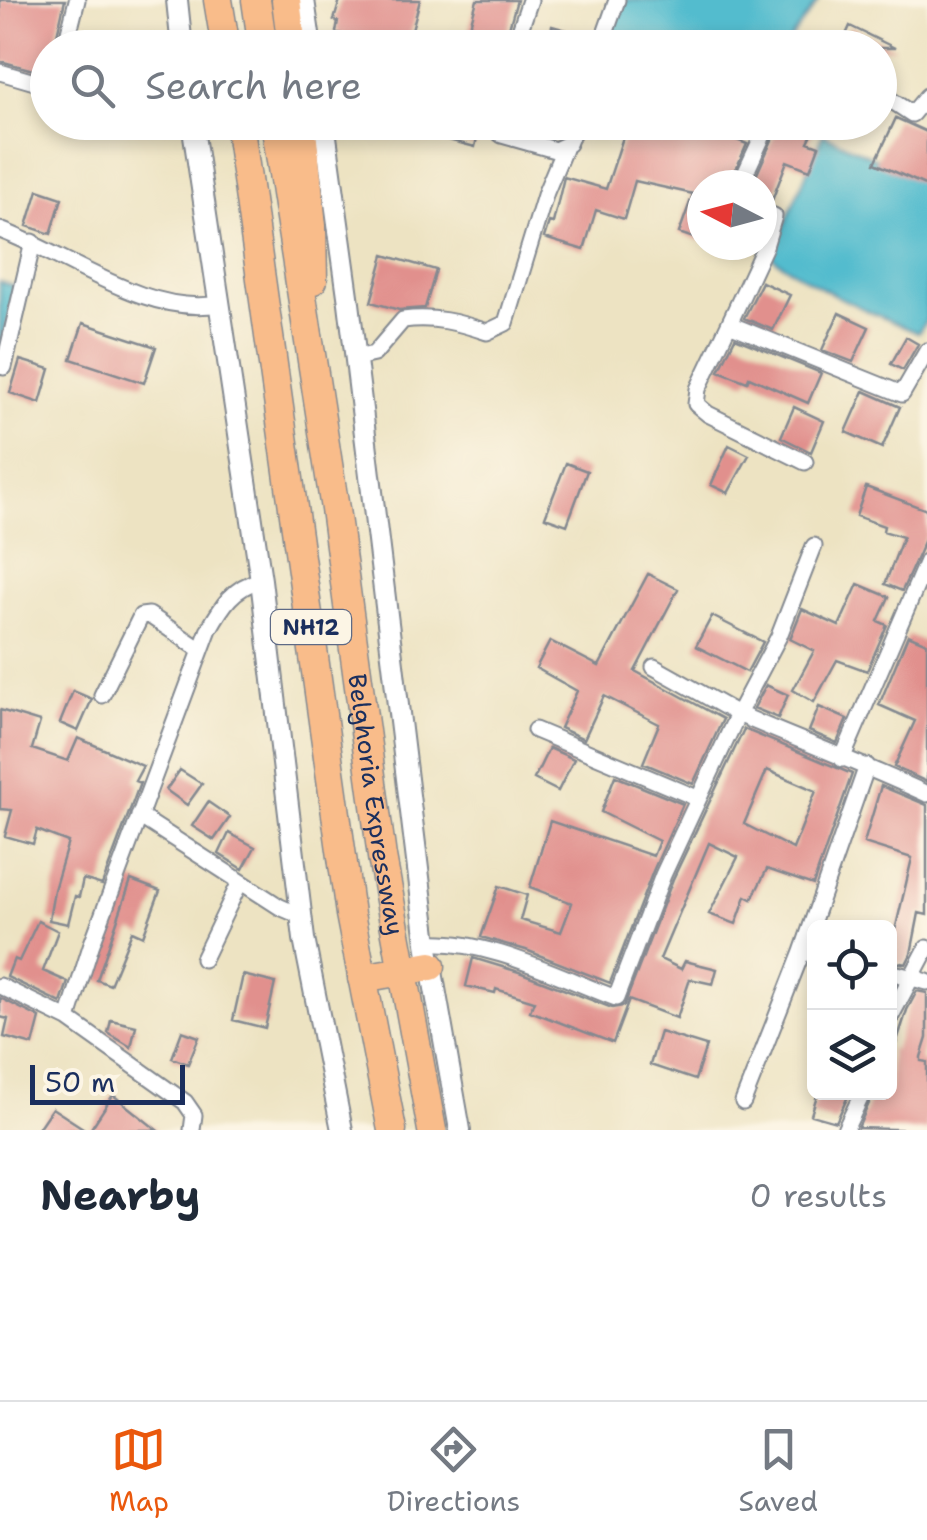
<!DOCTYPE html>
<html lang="en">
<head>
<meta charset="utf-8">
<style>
  :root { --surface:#fff; --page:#f2f2f3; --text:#1f2937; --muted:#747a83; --line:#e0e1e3; --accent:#ea580c }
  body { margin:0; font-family:"Shantell Sans",sans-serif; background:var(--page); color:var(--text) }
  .controls { position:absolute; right:30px; bottom:30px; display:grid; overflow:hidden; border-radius:15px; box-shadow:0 5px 15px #0003 }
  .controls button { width:90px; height:90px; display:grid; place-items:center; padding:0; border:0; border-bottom:2px solid var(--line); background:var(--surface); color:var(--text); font:50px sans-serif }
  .compass { position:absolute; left:687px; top:170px; width:90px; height:90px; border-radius:50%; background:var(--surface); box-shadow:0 5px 15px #0003; rotate:276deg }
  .scale { position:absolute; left:30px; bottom:25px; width:155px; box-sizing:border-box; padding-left:10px; border:5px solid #1b2f5e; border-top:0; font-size:28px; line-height:35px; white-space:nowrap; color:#1b2f5e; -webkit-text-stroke:8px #fcf5e5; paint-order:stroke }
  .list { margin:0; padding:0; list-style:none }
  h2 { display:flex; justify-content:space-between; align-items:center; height:130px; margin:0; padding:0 40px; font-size:42px }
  h2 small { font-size:32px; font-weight:400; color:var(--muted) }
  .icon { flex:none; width:55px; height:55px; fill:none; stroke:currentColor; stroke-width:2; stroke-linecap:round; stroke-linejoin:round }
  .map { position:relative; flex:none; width:927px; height:1130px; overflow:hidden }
  .search { position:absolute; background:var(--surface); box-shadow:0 5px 15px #0003; left:30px; right:30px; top:30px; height:110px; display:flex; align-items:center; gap:25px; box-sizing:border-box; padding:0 35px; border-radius:55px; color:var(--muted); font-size:38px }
  .sheet { height:270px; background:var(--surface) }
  nav { display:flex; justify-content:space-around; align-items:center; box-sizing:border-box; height:140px; border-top:2px solid var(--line); background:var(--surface); font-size:28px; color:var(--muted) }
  nav a { display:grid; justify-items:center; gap:5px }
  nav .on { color:var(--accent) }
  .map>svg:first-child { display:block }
  .water { fill:#52bcce; stroke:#367696; stroke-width:2.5 }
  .building { fill:#e1908d; fill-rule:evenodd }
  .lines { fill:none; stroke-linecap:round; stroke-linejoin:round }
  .minor-casing { stroke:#848990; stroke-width:19 }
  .tertiary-casing { stroke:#848990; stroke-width:24 }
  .trunk-casing { stroke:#848990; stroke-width:31 }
  .minor { stroke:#fff; stroke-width:15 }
  .tertiary { stroke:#fff; stroke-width:20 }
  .trunk { stroke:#f9bc8a; stroke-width:28 }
  .labels { text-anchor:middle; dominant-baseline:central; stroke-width:9; stroke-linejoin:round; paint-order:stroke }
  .shield { fill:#fcf5e5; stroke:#5e6a86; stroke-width:2.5 }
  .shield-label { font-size:22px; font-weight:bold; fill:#1b2f5e }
  .street-label { font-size:25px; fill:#1b2f5e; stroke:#fcf5e5 }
</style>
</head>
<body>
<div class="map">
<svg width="927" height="1130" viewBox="0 0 927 1130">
  <rect width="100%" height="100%" fill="#fcf5e5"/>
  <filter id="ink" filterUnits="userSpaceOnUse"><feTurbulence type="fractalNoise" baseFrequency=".01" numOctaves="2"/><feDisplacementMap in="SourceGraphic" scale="20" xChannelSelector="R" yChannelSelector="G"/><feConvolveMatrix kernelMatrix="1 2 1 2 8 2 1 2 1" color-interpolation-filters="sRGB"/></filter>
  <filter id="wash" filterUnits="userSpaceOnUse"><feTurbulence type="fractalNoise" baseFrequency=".0048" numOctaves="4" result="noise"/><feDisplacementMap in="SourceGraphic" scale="40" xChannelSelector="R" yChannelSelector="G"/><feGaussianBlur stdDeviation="2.25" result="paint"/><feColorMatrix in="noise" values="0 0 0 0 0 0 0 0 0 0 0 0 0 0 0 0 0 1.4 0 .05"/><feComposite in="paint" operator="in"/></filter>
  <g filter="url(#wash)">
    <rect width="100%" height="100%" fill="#ede3c2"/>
    <path class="water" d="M620,0H819L785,47L603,48Z
      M823,134L927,183V319L918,333C868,312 816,289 771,256Z
      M0,282L16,287L0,354Z"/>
    <g id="blocks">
      <path class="building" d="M0,0H65L54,48H48V74L0,61Z
        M340,0H420L407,48H337L341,34L336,32L338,21L334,20Z
        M477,0H517L503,48H464Z
        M552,26L592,37L589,48H546Z
        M850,26L895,48H840Z
        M896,118L927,132V186L875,163Z
        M441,122L479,128L475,147L437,137Z
        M628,122H708L706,128L747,144L729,185H702V241L679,233L693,194L635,181L624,219L596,210L584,250L544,238L549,222L553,223L564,177L606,189Z
        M780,122H818L808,142L819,146L810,170L787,161L771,203L762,201V185H752Z
        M38,190L62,198L51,234L27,226Z
        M384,255L436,270L425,308L399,310L371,302Z
        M762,282L790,295L773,330L744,318Z
        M839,313L869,327L853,362L822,350Z
        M83,323L156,347L144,383L71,359Z
        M906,337L918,344L903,370L891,364Z
        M735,338L821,373L808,403L749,377L747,382L719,371Z
        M20,360L50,369L40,403L10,393Z
        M864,391L900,407L882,448L846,432Z
        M794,407L824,421L811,452L781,437Z
        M729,445L749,455L728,493L711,485Z
        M566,463L587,471L567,525L545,517Z
        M866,487L927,510V535L902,591L885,584L903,537L883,531L884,526L856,516Z
        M648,574L678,589L635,671L723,719L693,784L643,763L659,724L604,696L584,739L560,728L577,691L536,668L550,641L599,666Z
        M858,584L889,597L878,621L887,625L867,671L837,660L814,702L793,690L814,651L790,639L802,609L839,626Z
        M712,616L763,642L747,672L696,646Z
        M908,635L927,643V782L894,767L915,721L879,705Z
        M766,685L788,695L778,718L754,708Z
        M73,691L92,699L78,731L60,723Z
        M819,707L847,719L837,743L809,731Z
        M0,710L40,722L32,749L68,761L78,738L143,766L135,781L140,783L102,885L83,879L79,897L75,896L68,924L49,920L54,890L68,842L37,830L33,844L5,836L12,810L0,809Z
        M744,729L852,774L813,885L767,869L752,899L746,896L736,924L709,914L738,857L709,843L660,959L681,969L685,961L717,969L713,984L690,979L677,1018L629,1000L613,1043L530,1011L534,1001L496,989L495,993L466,986L473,958L519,972L612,1008L624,1006L673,879ZM767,770L816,791L793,849L744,824Z
        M549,748L574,759L558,791L534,779Z
        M180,770L202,784L187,805L166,790Z
        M615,776L683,804L653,871L610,983L526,950L481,937L499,886L527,895L520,920L561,932L572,903L530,887L550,821L653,856L659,841L601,812Z
        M881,786L927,805V915L919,913L911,954L906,964L890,961V938L893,939L912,858L864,843Z
        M208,802L230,817L214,840L192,826Z
        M229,833L255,847L243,869L219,854Z
        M131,880L160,891L143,936L132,931L110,985L97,980Z
        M38,921L58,931L43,971L68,982L61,1003L7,977L14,959L19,961Z
        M243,975L275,983L265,1028L233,1020Z
        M917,991L927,993V1038L921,1057V1061L927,1062V1130L858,1128L874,1092H890V1048L894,1050L907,1010Z
        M0,998L40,1018L33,1045L4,1037L8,1019L0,1017Z
        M111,1020L136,1026L131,1047L108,1033Z
        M182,1031L199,1037L188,1064L172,1058Z
        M660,1032L706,1046L695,1080L650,1065Z
        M818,1092H850L836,1122L811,1115Z
        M113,1095L157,1130H90Z
        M52,1108L86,1130H37Z"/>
    </g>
  </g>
  <g filter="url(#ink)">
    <use href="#blocks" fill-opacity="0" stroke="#848990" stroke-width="2.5"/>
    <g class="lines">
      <defs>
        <path id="minor" d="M65,48L77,0
          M514,48L530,0
          M600,48L617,0
          M802,48L804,44L810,48
          M0,72L48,86
          M880,93L912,114L927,96
          M491,122L493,128L502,135L555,150L568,144L577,122
          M732,122L764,134
          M740,185L769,122
          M0,230C66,254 146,317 218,304
          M729,324L765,246L774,216L762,212
          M356,358L374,354L403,320C434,316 458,322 487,332L506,323L546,192L564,149
          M4,367L33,242
          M805,462L708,414L696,404L698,389L729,324L902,394L927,351
          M814,546L779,636L738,714C801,741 865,765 927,794
          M102,695L141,616L149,615L201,650
          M535,730L697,798
          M842,759L927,561
          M139,816L280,907L301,916
          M427,943C487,939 559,977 616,998L663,875L738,714L654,667
          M814,954L802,952L867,766
          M203,959L240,882
          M890,972L927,982
          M0,986L68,1019L91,946L209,629C222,606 233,587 261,580
          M890,1018L927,948
          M68,1019L185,1102L194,1115L192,1130
          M743,1102L802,952
          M845,1130L863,1092"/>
        <path id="tertiary" d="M177,0L182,48
          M304,0L311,48
          M192,122L261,580L304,939L342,1130
          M324,122L349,303L427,943L460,1130"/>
        <g id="trunk">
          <path d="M218,0L226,48"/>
          <path d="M256,0L263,48"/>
          <path d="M286,0L292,48"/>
          <path d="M239,122L350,914L392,1130"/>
          <path id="s1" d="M275,122L335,509L382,857L432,1130"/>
          <path d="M301,122L312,226L313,280"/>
          <path d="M362,978L431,966"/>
        </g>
      </defs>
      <use href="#minor" class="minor-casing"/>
      <use href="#tertiary" class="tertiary-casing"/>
      <use href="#trunk" class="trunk-casing"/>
      <use href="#minor" class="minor"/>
      <use href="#tertiary" class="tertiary"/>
      <use href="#trunk" class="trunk"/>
    </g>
  </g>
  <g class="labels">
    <rect class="shield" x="271" y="610" width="80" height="34" rx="8"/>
    <g class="shield-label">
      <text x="311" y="627">NH12</text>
    </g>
    <g class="street-label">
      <text stroke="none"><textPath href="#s1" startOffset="690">Belghoria Expressway</textPath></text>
    </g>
  </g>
</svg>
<div class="controls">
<button><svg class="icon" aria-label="locate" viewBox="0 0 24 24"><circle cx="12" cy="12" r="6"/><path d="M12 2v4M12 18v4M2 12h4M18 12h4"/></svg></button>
<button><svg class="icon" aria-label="layers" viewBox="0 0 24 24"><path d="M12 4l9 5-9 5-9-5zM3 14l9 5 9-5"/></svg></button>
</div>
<svg class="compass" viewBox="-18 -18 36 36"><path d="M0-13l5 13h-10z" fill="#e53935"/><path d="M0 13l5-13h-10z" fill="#747a83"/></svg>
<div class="scale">50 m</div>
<div class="search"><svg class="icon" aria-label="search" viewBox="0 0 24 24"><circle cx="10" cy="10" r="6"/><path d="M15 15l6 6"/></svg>Search here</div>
</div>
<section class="sheet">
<h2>Nearby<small>0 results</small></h2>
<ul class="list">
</ul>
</section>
<nav>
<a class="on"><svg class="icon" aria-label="map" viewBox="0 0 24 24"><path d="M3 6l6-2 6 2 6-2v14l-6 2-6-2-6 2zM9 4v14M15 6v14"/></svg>Map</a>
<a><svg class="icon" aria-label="directions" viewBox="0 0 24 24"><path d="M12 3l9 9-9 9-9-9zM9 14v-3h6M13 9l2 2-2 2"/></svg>Directions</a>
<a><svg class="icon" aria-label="saved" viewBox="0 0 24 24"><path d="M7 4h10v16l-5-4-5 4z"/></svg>Saved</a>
</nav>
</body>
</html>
